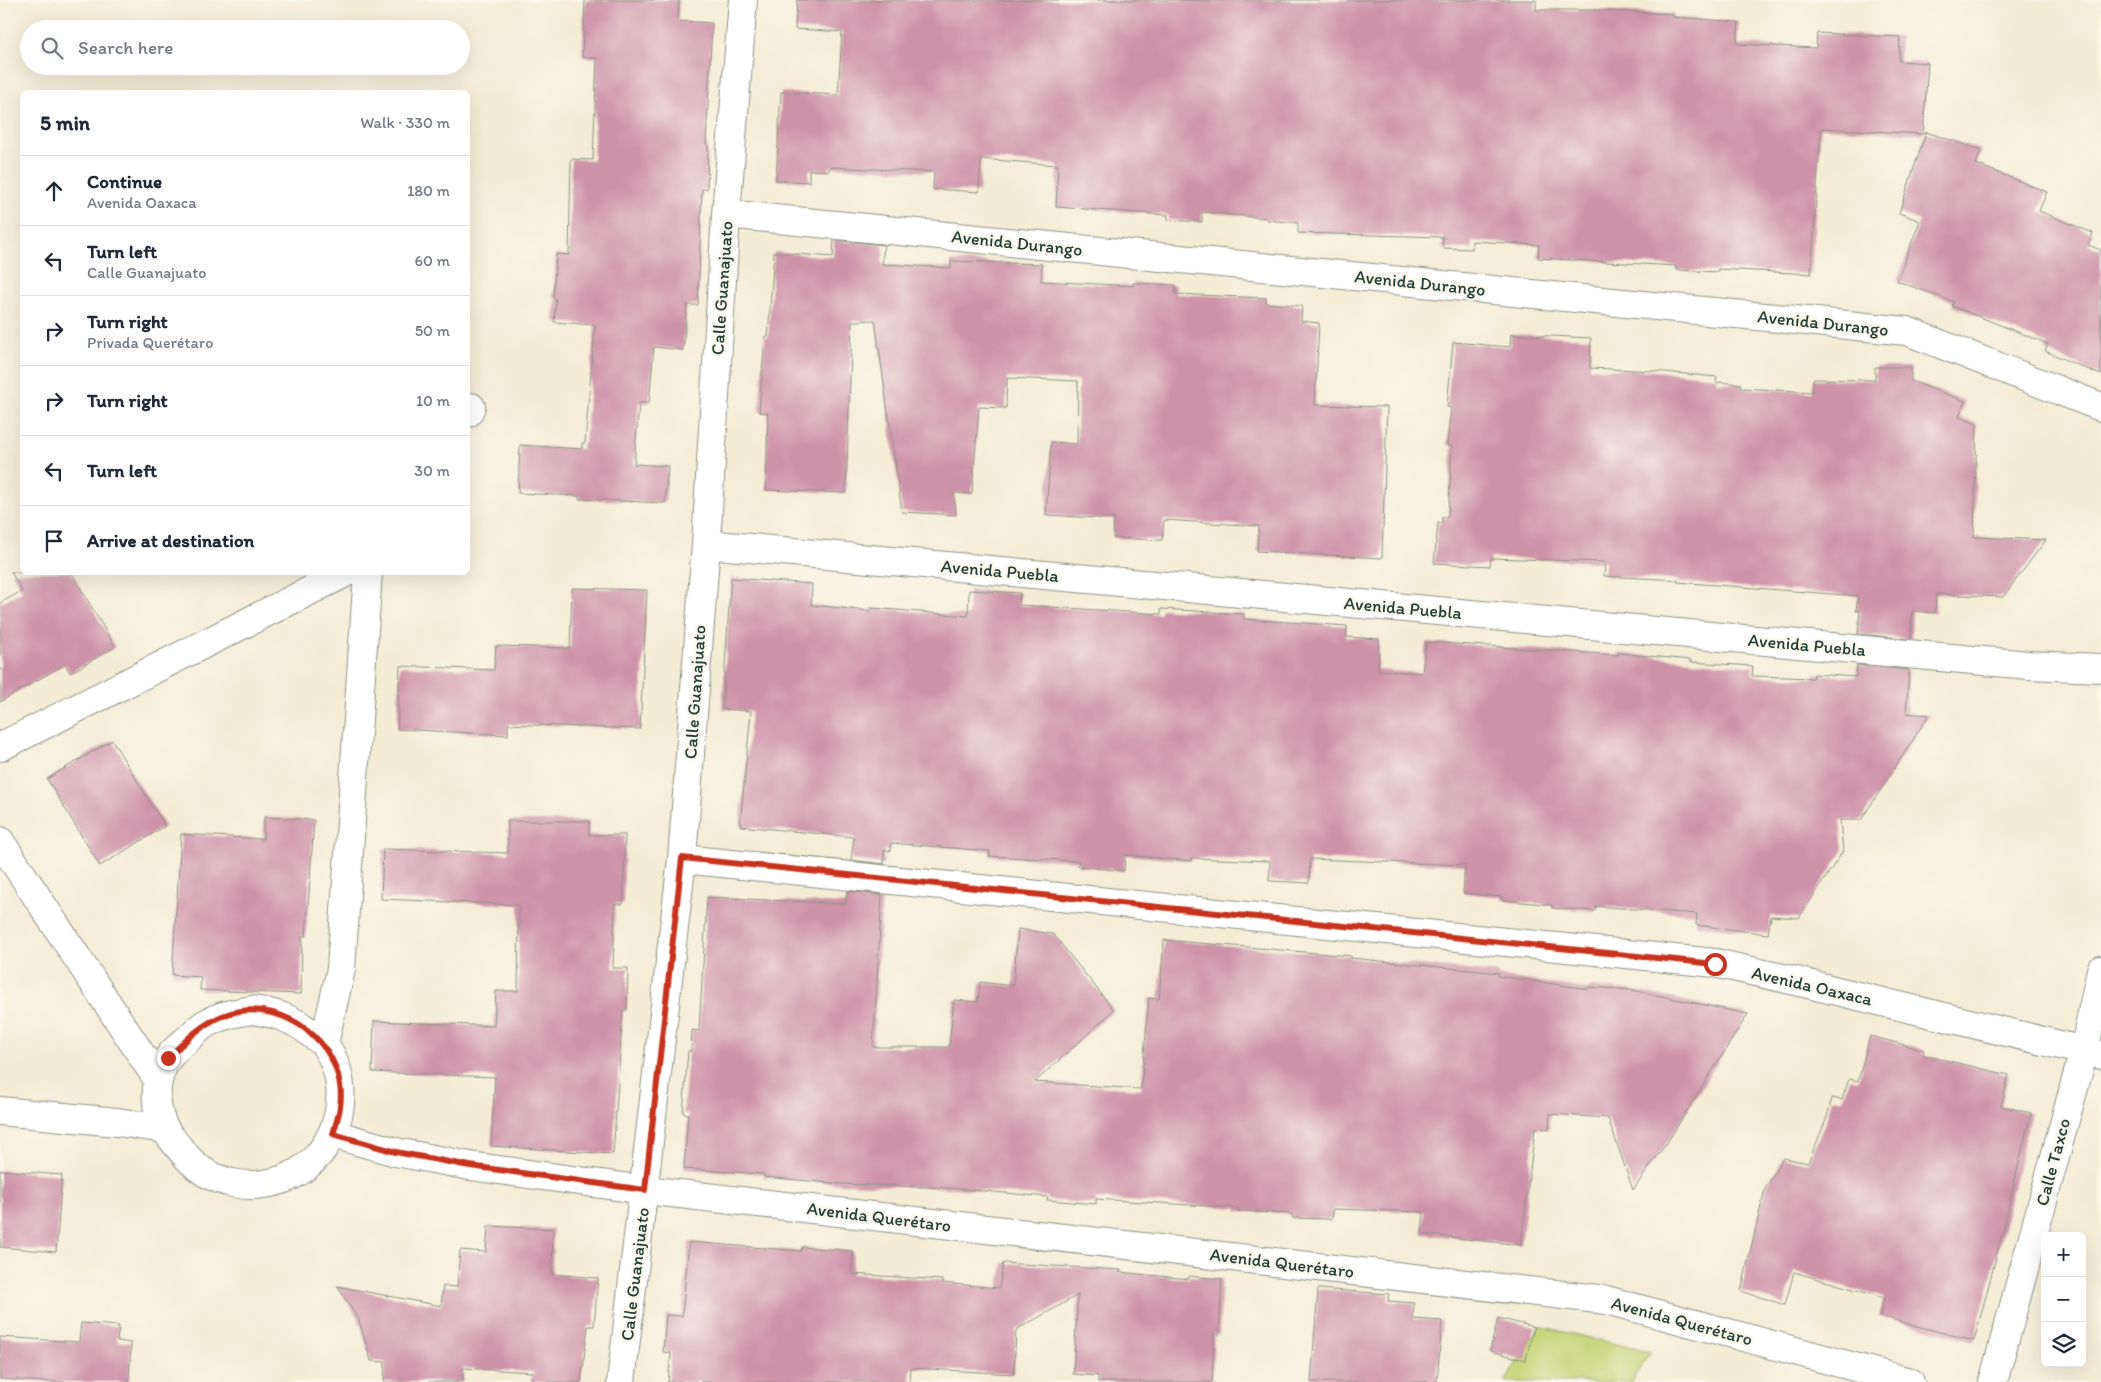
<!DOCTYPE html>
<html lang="en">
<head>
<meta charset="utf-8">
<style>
  :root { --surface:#fff; --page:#f2f2f3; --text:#1f2937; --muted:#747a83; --line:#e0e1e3 }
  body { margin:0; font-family:Itim,sans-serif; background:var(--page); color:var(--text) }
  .controls { position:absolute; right:15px; bottom:15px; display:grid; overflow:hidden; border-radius:8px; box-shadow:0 5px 20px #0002 }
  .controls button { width:45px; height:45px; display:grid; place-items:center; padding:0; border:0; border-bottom:1px solid var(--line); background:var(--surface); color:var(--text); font:25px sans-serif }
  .stop { position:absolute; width:15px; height:15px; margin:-11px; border:4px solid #c8321e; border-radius:50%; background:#fff }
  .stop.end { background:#c8321e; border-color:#fff; box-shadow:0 1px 5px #0008 }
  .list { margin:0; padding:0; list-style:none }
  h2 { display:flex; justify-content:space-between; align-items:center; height:65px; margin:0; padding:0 20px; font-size:21px }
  h2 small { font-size:16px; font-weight:400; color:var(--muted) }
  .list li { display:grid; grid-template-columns:32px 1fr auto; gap:15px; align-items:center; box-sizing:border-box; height:70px; padding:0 20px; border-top:1px solid var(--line) }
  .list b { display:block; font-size:19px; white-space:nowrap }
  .list p { margin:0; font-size:16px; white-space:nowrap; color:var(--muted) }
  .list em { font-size:16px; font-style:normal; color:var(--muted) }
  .icon { flex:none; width:28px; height:28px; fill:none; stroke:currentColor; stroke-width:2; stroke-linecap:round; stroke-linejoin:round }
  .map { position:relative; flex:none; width:2101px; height:1382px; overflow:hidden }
  .search { position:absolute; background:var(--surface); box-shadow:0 5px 20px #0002; left:20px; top:20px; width:450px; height:55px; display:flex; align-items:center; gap:12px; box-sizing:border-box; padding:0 18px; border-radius:28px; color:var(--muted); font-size:19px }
  .panel { position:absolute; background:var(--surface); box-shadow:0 5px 20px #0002; left:20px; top:90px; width:450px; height:485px; border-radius:8px }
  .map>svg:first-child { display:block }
  .green { fill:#c5d476; stroke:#728855 }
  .building { fill:#ce92a9 }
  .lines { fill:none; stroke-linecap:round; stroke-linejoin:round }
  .street-casing { stroke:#8a9485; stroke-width:30 }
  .street { stroke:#fff; stroke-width:28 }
  .route { stroke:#c8321e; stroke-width:6 }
  .labels { text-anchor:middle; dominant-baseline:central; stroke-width:5; stroke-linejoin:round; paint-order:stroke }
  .street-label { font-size:18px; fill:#1f3d34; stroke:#fbf7ec }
</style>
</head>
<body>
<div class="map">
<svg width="2101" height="1382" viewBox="0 0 2101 1382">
  <rect width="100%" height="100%" fill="#fbf7ec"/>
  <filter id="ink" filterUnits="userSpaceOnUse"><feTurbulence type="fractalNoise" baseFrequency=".02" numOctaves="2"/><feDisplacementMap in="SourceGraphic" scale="10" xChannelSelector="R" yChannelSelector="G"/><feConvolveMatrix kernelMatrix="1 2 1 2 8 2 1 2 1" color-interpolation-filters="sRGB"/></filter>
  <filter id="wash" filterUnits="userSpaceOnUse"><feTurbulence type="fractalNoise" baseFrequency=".0096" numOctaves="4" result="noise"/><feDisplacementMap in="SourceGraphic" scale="20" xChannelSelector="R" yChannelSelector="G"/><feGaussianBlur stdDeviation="1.12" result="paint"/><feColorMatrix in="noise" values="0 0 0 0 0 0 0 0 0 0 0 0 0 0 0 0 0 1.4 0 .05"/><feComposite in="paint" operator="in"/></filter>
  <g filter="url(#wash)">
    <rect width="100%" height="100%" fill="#f5ecd6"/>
    <path class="green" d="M1539,1326L1650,1352L1631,1382H1505Z"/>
    <g id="blocks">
      <path class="building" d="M585,0H679L678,21L712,23L706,144H708L707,189H702L698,305H687L683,350L654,347L649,403H639L634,464L668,466L665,503L579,499V496L518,493L520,445L582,449V443H585L595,325L554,322L556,299L553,298L556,254L569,255L571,159L593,160L597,58L582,57Z
        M797,0H1536V10H1595L1673,14V17L1739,22L1737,44L1816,48L1817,33L1900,37L1899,61L1928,63L1923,134L1821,128L1811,274L1718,269V272L1676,270V266L1538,258L1539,245L1472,241V249L1442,248L1443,237L1298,233V223L1267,220V218L1202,212V222L1168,220V215L1056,207L1058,165L981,159L979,192L933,189L934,172L829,167V171L809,170V182L776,180L781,92L838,95L842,32L795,29Z
        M1926,132L1981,150L1976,164L2047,192L2039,211L2093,233L2088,245L2101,250V375L2045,351L2048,344L1952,306L1954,302L1897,281L1920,221L1899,213Z
        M834,240L884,245L882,264L951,268V261L1042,264L1041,281L1133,286V283L1176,285L1175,294L1266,298V303L1302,306L1301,321L1319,323L1315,405L1387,407L1382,558L1257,551L1259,526L1164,520L1162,540L1113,538L1114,519L1046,515L1051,442L1077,444L1078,381L1007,378L1006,408L979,407L972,494L954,493L956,515L902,512L875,320L852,321L846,493L766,490L768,413L759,412L765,336L768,337L774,252L833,257Z
        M1511,334L1591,338L1590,368L1654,371L1717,377L1716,382L1741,384V388L1812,392L1813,379L1875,380V367H1911V381L1965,401L1959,417L1977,424L1974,537L2046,540L2003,597L1936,594L1935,613L1912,611L1911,639L1858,634L1860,611H1856L1858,596L1677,582L1678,580L1604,576L1605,562L1491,558L1490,566L1434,563L1438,523H1442V517H1448L1452,446L1447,445L1451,408L1447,407L1453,342L1510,347Z
        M11,572H71L115,647L70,673L65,664L0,702V603L22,591Z
        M731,578L812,584L811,605L870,611L871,608L968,616L969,590L1020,593L1019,605L1161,614V609L1244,614V619L1347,626L1346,637L1379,639L1378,670L1422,673L1426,642L1618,655V653L1691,660L1690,662L1753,666L1752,676L1813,678L1814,674L1856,677L1857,665L1909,670L1906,713L1929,715L1861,820H1840L1843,851L1799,918L1771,916L1768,934L1696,925L1697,914L1596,906L1595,911L1552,908V905L1502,900V897L1463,893L1465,865L1310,859L1309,883L1269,881L1270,861L1192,858V861L1125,855L1124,871L1078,866L1079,861L989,856L990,851L891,843V851L884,850V864L851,860L854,837L740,826L751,711L722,709Z
        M572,588L647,590L640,729L508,724V735L397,729L400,666L494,670L496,646L570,648Z
        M112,740L165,826L100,866L47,779Z
        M264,817L314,820L306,936H302L301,994L200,990L201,977L172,975L181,834L263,839Z
        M508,821H589V835H625L623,904H615L613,968H628L627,1010H623L613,1154L491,1146L495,1077L372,1072L374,1021L494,1026L496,991H518L519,905L381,899L383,849L508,853Z
        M847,891L882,895L873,1047H949L954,1000L978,1002L980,982L1013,986L1018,929L1053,934L1114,1010L1035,1082L1141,1089L1149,998L1159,999L1164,940L1351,956V958L1499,973L1498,976L1588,989L1589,987L1632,990L1748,1014L1666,1144L1633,1190L1608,1118L1550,1114L1549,1129L1535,1128L1521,1245L1422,1234L1424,1212L1333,1209L1332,1219L1292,1218V1214L1238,1211V1208L1096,1199V1204L1047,1200L1048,1197L951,1188L842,1184L764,1177V1174L684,1169L688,1114L683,1113L688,1051H691L692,1030L699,1031L707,897L846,904Z
        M1870,1036L1924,1050L1923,1055L2009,1075L2001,1106L2031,1113L2008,1208H2009L1974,1341L1879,1316L1884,1298L1794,1272L1785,1305L1741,1291L1765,1189L1783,1158L1808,1163L1826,1120L1832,1098L1842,1100L1849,1079L1858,1081Z
        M0,1170L62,1175L56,1252L0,1247Z
        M488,1226L553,1229L552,1274L598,1278L594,1326H588L581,1382H531L533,1372L463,1368V1382H384L385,1362L371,1361L359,1320L337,1286L441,1306L443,1286L457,1287L460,1250L486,1252Z
        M689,1242L801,1251L802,1247L853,1251L852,1274L942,1280V1283L999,1288L1003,1263L1121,1270L1119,1272L1189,1279V1276L1222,1279L1219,1335L1214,1334L1212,1382H1098V1376L1073,1374L1078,1295L1016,1330L1014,1374L911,1368L910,1382H668L671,1353L663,1352L666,1315L682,1316Z
        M1318,1289L1389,1294L1388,1301L1414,1303L1413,1319L1442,1321L1437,1382H1311Z
        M1498,1318L1534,1327L1526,1360L1490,1351Z
        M81,1323L119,1326L117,1341L131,1343L129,1382H48L0,1379V1337L79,1342Z"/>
    </g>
  </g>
  <g filter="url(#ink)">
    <use href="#blocks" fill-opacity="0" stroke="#8a9485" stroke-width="1"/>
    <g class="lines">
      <defs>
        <path id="street" d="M726,214L1907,331L2101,407
          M468,413L471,407
          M706,544L2028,665L2101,668
          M0,747L347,572
          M0,841L158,1080
          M682,859L1715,963L1796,981L2101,1055
          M252,1010C276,1013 294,1019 313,1035C317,1038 322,1041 325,1045C362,1099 329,1176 264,1184C245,1187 223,1183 206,1173C191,1164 180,1149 169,1135C153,1114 152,1078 169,1057C174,1050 182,1044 188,1039C193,1034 199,1028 205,1024C220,1015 235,1013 252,1010Z
          M324,1044L341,969L368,572
          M0,1111L117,1122L165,1129
          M333,1134L396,1152L470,1166L645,1190L1606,1300L1910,1382
          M621,1382L682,859L706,544L726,214L743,0
          M1993,1382L2084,1051L2101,970"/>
      </defs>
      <use href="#street" class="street-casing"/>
      <use href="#street" class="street"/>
    </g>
  </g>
  <g class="lines" filter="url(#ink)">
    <path class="route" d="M168,1058C185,1041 202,1023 225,1015C275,997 333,1034 340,1085C343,1102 338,1118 333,1134L396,1152L470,1166L645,1190L682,858L1715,964"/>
  </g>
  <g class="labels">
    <g class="street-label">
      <text transform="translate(1017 243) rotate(6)">Avenida Durango</text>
      <text transform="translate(1420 283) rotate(6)">Avenida Durango</text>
      <text transform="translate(722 288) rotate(-86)">Calle Guanajuato</text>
      <text transform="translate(1823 323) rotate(6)">Avenida Durango</text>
      <text transform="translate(1000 571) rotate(5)">Avenida Puebla</text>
      <text transform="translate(1403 608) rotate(5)">Avenida Puebla</text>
      <text transform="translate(1807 645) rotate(5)">Avenida Puebla</text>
      <text transform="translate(695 692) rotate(-86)">Calle Guanajuato</text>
      <text transform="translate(1812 986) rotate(13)">Avenida Oaxaca</text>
      <text transform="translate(2053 1162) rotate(-75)">Calle Taxco</text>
      <text transform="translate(879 1217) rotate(7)">Avenida Querétaro</text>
      <text transform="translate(1282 1263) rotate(7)">Avenida Querétaro</text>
      <text transform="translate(635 1274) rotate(-83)">Calle Guanajuato</text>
      <text transform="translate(1682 1321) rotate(15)">Avenida Querétaro</text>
    </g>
  </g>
</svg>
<div class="controls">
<button>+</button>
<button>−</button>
<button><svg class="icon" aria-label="layers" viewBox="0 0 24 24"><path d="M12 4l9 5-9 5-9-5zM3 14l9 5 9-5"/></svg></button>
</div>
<div class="stop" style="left:1715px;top:964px"></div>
<div class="stop end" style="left:168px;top:1058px"></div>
<div class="search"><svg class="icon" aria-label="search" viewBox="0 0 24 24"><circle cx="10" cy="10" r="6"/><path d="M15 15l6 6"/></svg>Search here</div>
<section class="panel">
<h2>5 min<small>Walk · 330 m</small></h2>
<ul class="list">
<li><svg class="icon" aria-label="ahead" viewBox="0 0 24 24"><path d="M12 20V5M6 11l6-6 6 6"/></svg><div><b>Continue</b><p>Avenida Oaxaca</p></div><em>180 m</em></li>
<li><svg class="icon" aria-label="left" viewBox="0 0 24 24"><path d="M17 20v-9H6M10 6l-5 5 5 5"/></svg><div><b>Turn left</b><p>Calle Guanajuato</p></div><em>60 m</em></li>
<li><svg class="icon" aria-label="right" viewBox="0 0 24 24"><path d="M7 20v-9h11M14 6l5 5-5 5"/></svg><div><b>Turn right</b><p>Privada Querétaro</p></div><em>50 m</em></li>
<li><svg class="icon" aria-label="right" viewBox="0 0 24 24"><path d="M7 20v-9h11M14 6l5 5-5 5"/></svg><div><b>Turn right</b></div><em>10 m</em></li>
<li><svg class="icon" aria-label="left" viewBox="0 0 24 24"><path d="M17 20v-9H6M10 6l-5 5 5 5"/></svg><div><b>Turn left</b></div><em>30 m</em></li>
<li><svg class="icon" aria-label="arrive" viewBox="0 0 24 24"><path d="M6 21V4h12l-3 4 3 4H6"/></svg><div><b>Arrive at destination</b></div></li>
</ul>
</section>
</div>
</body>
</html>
